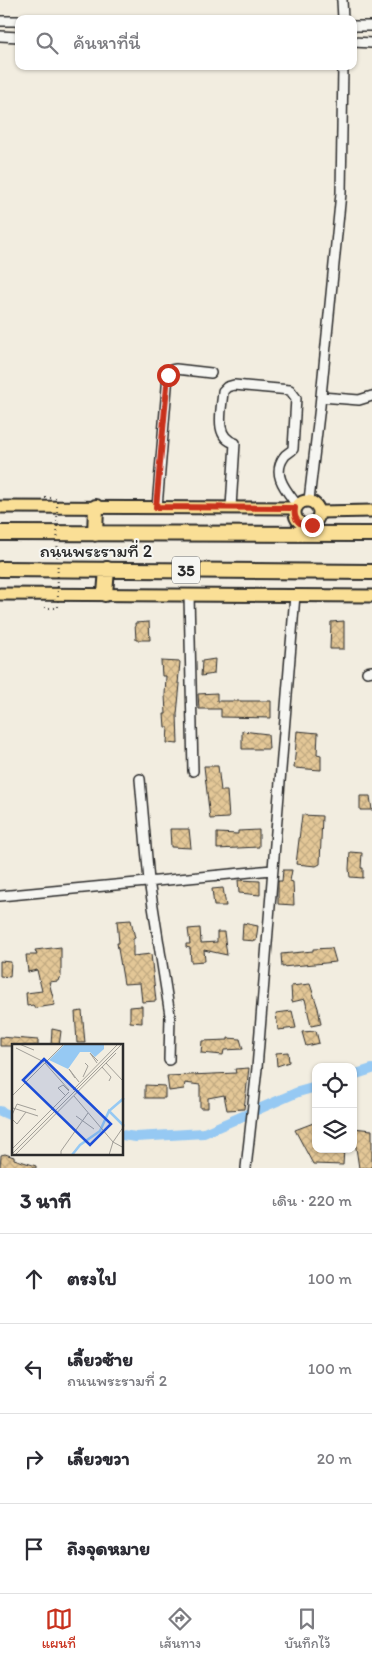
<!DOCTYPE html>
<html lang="th">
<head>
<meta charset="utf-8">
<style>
  :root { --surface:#fff; --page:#f2f2f3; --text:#2b2b33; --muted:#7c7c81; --line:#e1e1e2; --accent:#c8321e }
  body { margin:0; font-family:Itim,"Playpen Sans Thai",sans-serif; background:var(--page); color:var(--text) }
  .controls { position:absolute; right:15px; bottom:15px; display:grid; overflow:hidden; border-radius:10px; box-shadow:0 1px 4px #0004 }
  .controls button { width:45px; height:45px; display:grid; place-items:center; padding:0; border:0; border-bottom:1px solid var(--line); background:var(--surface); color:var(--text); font:25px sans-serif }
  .stop { position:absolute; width:15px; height:15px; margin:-11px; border:4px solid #c8321e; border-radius:50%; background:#fff }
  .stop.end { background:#c8321e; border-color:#fff; box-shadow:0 1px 5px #0008 }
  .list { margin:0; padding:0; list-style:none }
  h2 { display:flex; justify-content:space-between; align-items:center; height:65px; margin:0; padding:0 20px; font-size:21px }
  h2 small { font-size:16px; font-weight:400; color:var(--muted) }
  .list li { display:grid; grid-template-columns:32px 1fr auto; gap:15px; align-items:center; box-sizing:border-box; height:90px; padding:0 20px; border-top:1px solid var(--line) }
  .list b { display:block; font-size:19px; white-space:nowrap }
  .list p { margin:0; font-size:16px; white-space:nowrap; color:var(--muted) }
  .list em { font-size:16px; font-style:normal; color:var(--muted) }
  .icon { flex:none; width:28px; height:28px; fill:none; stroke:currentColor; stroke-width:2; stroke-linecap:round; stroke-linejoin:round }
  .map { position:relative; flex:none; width:372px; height:1168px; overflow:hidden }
  .search { position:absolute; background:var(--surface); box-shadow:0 1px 4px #0004; left:15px; right:15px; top:15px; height:55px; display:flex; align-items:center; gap:12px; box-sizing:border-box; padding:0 18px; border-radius:10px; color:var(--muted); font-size:19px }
  .sheet { height:425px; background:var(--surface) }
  nav { display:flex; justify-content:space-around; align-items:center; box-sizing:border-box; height:70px; border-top:1px solid var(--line); background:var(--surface); font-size:14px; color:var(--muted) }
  nav a { display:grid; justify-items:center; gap:2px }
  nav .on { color:var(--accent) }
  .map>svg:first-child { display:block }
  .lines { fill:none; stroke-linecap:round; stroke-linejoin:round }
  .canal { stroke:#96c9f3; stroke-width:10 }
  .building { fill:url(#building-cross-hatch); stroke:#2b2b2b }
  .minor-casing { stroke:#2b2b2b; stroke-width:12 }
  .major-casing { stroke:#2b2b2b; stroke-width:15 }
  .highway-casing { stroke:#2b2b2b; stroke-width:18 }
  .minor { stroke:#f6f6f2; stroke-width:9 }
  .major { stroke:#fadf96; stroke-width:11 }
  .highway { stroke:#fadf96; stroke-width:14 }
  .path-bridge { stroke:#2b2b2b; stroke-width:2; stroke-dasharray:1 4; stroke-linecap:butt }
  .route { stroke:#c8321e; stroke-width:6 }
  .labels { text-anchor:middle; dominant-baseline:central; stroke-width:4; stroke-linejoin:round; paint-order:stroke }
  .shield { fill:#f6f6f2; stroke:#686867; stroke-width:1 }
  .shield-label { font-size:16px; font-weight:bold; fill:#2b2b2b }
  .street-label { font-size:18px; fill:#2b2b2b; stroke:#f6f6f2 }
  .inset-river { fill:none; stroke:#96c9f3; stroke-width:2.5 }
  .inset-road { fill:none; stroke:#a29f98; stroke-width:1 }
  .view { fill:#1d4ed8; fill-opacity:0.15; stroke:#1d4ed8; stroke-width:2.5 }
  .inset-edge { fill:none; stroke:#2b2b2b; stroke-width:2.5 }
</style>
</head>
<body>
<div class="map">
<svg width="372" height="1168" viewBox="0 0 372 1168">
  <defs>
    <pattern id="building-cross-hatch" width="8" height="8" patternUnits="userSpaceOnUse" patternTransform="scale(1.25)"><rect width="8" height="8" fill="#e3c797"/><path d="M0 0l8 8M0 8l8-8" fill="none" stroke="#c3ab82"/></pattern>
  </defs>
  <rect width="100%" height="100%" fill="#f2ede0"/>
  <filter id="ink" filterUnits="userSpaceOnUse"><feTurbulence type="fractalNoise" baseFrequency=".02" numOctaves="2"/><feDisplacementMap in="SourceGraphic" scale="10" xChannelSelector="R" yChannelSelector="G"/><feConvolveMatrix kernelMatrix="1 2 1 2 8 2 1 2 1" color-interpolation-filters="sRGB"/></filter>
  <g filter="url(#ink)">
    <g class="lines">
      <path class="canal" d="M353,1075L372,1069
        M0,1111L14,1117
        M122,1135L136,1137L204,1133L298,1092L316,1087"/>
    </g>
    <path class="building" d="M344,621V649H330L331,622Z
      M149,622L150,640H136L135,623Z
      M215,659L214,674L201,676L202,661Z
      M161,661L180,662L178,684H180L177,714L178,744L167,743L168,727H165L164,714H166L165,695L166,676H162Z
      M217,693V701H271V718L221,717V709H199L198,694Z
      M242,731L268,734L269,749H242Z
      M297,731L318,733L317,754L321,755V770L294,768Z
      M204,766H218L221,791H227L229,818L210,819Z
      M360,796H370L372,810H360Z
      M302,815L322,816L320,864L316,866L296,864Z
      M170,829H189L191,848L171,847Z
      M259,830V847L217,849V833L238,834V831Z
      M350,852L362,853L361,868H363V878L350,877L349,869Z
      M283,870H292L290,881L293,882L294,905L278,904V881H282Z
      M238,880L260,881V895L239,893Z
      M223,888L226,906H214L212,889Z
      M131,920L135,938L133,939V956L151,954L156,1001L142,1002L140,983L124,984L117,943H119L117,921Z
      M243,923L258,926L256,941L242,940Z
      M200,928L201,943L217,942V932H224L227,955L204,950L205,961L191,962L190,948L186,947V944H190L188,929Z
      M61,947V977L59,978L58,981L49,982L55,1005L35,1008L33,1005L27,1006L26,993L42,991L37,970L28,972L26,955H37L35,950Z
      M332,948L336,962L282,967L281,954L313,951V949Z
      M0,961L11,962L10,977L0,976Z
      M310,984L318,1008L321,1024L311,1026L305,999L292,1002L291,986Z
      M142,1006V1023L130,1022V1007Z
      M82,1011L85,1043H77L75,1012Z
      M292,1011L296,1028L278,1030L276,1013Z
      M52,1029L61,1031L59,1046H51Z
      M316,1031L319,1043L306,1046L302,1032Z
      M0,1037L38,1040V1046H0Z
      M228,1038L240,1039L243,1049L224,1050L223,1055L201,1053L202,1041L228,1040Z
      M288,1052L289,1062L277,1066L276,1053Z
      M249,1068L244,1109L227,1110L224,1095L208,1098V1108H200V1085L185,1083L184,1089L169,1091L167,1076L236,1073L235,1069Z
      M145,1085L165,1086V1098H145Z
      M316,1122V1149H344L343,1165L313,1164L295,1130Z
      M353,1128L372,1130V1168H359Z
      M5,1154L14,1157V1159L36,1166V1168H0L1,1155Z"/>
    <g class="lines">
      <defs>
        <path id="minor" d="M342,0L343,19
          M0,21H19
          M353,26H372
          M0,36L19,37
          M353,42L372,43
          M321,397L359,400L372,396
          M309,500L320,406L341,193L343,66
          M157,507L168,375L171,370L176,369L211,373
          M231,507L235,443C213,437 222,409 223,391L227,387L234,385L290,390L296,398L293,449C290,453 286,453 284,457C271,475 287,491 297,505
          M189,595L193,771
          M367,672L372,671
          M140,779L149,881L170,1015L169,1060
          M0,896L272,870
          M246,1168L257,1068L295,595"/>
        <path id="major" d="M295 513a12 12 0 1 1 24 0a12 12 0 1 1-24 0Z
          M0,507L295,508
          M320,512L372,511
          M0,594L372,596"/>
        <path id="highway" d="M0,533L372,534
          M95,534L96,507
          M0,569L372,572
          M105,594L107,569"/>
      </defs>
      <use href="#minor" class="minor-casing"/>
      <use href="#major" class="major-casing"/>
      <use href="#highway" class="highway-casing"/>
      <use href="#minor" class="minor"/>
      <use href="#major" class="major"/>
      <use href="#highway" class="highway"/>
      <path class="path-bridge" d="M44,608H58L57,498H44"/>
    </g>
  </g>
  <g class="lines" filter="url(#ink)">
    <path class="route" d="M168,375L156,507L295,508C293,520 300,527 312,525"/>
  </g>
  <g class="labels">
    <rect class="shield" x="172" y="556.5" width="28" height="27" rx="4"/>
    <g class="shield-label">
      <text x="186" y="570">35</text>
    </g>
    <g class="street-label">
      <text x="96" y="551">ถนนพระรามที่ 2</text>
    </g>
  </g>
  <g transform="translate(12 1044)">
    <rect width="111" height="111" fill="#f2ede0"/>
    <path d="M53,0H92V5L83,13L78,8H68L56,25L37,16Z" fill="#96c9f3"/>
    <path class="inset-river" d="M97,67L112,54M60,111L68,101L88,87L97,67L112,82"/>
    <path class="inset-road" d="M7,0L22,6M4,4L32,18M33,19L57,46M85,19L78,9L86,17M94,19L111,37M90,23L99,33L97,37M71,33L76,22L73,19M63,34L57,25L67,38M61,46L106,0M53,51L46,44L51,41L57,47M0,52L52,0M62,52L101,98L97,111M1,64L26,72M0,71L5,60L24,66M64,72L82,85M0,75L5,80L14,68M112,82L101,98L112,104M0,105L57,48M0,110L110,0M3,111L104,9M49,111V107L76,69"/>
    <path class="view" d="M32,15L99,80L78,101L11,36Z"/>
    <rect width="111" height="111" class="inset-edge"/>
  </g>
</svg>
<div class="controls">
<button><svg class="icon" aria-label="locate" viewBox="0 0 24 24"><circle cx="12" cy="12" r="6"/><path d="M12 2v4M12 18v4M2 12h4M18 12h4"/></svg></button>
<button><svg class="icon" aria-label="layers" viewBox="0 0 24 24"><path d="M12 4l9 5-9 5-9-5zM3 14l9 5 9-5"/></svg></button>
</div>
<div class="stop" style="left:168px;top:375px"></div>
<div class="stop end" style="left:312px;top:525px"></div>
<div class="search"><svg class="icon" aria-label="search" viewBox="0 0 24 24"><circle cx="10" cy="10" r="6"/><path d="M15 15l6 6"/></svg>ค้นหาที่นี่</div>
</div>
<section class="sheet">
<h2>3 นาที<small>เดิน · 220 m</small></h2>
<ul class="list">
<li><svg class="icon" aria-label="ahead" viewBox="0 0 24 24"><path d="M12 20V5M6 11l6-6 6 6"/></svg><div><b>ตรงไป</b></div><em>100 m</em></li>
<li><svg class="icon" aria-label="left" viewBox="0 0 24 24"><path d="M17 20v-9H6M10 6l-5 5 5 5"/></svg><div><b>เลี้ยวซ้าย</b><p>ถนนพระรามที่ 2</p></div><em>100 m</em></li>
<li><svg class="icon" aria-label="right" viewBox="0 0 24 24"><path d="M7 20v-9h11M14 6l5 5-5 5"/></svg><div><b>เลี้ยวขวา</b></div><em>20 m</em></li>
<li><svg class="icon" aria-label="arrive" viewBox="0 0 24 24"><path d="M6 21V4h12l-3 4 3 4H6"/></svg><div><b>ถึงจุดหมาย</b></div></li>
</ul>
</section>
<nav>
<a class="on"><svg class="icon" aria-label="map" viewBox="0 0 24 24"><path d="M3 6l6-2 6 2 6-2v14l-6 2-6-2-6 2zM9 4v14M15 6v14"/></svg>แผนที่</a>
<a><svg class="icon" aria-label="directions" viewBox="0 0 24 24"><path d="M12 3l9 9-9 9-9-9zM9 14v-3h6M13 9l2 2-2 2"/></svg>เส้นทาง</a>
<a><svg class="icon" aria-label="saved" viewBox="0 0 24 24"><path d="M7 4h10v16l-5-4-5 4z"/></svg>บันทึกไว้</a>
</nav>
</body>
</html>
